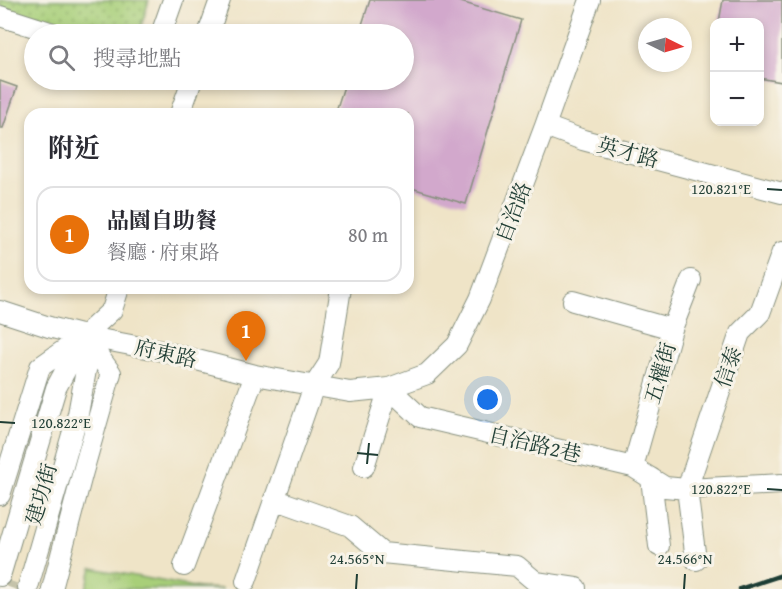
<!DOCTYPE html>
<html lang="zh-TW">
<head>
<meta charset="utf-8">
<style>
  :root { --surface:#fff; --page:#f7f7f7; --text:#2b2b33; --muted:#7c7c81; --line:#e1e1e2; --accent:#111827 }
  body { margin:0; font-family:"Gentium Book Plus","Noto Serif TC",serif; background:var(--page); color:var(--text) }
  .controls { position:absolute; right:18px; top:18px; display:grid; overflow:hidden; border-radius:12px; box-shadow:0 3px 9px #0003 }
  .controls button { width:54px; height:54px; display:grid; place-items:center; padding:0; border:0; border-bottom:2px solid var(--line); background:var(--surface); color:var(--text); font:30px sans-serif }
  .compass { position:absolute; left:638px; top:18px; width:54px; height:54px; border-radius:50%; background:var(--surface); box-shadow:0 3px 9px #0003; rotate:95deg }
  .you { position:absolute; left:488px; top:400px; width:21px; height:21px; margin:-15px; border:4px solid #fff; border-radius:50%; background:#1a73e8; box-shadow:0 0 0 9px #1a73e833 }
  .badge { display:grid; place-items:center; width:39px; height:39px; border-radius:50%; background:var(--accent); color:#fff; font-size:20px; font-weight:700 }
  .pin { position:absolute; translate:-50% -50px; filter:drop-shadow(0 2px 3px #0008) }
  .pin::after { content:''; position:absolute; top:32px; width:21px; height:18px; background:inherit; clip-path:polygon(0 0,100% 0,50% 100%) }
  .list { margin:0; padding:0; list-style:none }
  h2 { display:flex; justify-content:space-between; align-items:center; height:78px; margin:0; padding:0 24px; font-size:26px }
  h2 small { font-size:20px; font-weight:400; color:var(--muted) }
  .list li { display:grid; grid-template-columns:39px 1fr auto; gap:18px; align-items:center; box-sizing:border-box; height:96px; margin:0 12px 12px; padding:0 12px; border:2px solid var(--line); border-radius:18px }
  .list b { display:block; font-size:22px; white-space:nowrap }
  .list p { margin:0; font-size:20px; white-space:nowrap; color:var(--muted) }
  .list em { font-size:20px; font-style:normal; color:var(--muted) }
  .icon { flex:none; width:33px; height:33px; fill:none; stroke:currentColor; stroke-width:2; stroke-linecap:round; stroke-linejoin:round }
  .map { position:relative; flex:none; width:782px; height:589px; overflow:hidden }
  .search { position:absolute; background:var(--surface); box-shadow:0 3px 9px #0003; left:24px; top:24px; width:390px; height:66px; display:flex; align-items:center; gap:15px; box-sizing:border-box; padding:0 21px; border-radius:33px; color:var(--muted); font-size:22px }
  .panel { position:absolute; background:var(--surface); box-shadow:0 3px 9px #0003; left:24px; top:108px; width:390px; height:186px; border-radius:18px }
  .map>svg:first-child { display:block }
  .grass { fill:url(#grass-tufts); stroke:#648656; stroke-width:1.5 }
  .park { fill:url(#park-dots); stroke:#648656; stroke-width:1.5 }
  .building { fill:#d2a8cc }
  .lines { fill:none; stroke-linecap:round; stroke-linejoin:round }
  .minor-tunnel { stroke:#c5c3aa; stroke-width:20; stroke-dasharray:20 10; stroke-linecap:butt }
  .minor-casing { stroke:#87907e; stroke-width:22 }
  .minor { stroke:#fff; stroke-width:20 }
  .rail { stroke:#1f3d34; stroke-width:4.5 }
  .ticks { fill:none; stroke:#1f3d34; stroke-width:2 }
  .labels { text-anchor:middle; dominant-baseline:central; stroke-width:6; stroke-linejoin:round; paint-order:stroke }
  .street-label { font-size:21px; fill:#1f3d34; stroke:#f7f3e8 }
  .ticks-label { font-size:15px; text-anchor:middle; fill:#1f3d34; stroke:#f7f3e8; stroke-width:6; stroke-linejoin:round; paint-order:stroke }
</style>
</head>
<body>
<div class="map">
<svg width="782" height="589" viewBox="0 0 782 589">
  <defs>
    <pattern id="grass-tufts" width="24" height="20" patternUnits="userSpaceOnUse" patternTransform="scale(1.5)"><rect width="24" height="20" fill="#a8cf79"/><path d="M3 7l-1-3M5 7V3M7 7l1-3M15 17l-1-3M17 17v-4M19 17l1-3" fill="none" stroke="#88a964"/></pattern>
    <pattern id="park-dots" width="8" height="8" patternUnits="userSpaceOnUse" patternTransform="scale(1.5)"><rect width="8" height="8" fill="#a8cf79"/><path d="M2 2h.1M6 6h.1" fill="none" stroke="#88a964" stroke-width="1.8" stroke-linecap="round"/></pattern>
  </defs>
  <rect width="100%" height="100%" fill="#f7f3e8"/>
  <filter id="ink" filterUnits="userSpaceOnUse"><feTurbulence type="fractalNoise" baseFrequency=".0167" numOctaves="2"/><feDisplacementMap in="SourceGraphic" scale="12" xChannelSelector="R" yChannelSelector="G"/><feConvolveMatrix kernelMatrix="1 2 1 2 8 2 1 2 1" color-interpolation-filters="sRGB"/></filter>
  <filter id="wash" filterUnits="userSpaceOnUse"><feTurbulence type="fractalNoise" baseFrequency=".008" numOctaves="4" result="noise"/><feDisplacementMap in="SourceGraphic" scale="24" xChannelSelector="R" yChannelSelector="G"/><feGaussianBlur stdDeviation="1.35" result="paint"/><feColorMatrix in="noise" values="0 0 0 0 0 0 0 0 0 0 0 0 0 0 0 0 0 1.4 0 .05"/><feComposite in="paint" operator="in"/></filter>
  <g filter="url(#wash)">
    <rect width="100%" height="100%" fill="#efe4c7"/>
    <path class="grass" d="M92,568L199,588L223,589H86Z"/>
    <path class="park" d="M0,0H149L139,34H75L0,7Z"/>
    <g id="blocks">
      <path class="building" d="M370,0H454L521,20L466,204L408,187V114H335L346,80H404V34H359Z
        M723,0H782V82L759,78V22H719Z
        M0,81L17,87L3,128H0Z"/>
    </g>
  </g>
  <g filter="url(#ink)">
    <use href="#blocks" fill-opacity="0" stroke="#87907e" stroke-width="1.5"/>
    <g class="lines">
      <path class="minor-tunnel" d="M14,589L16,583"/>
      <defs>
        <path id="minor" d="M0,16L56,34
          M161,34L173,0
          M208,34L220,0
          M180,114L192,80
          M545,126L583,140L782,193
          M573,301L672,329
          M0,311L49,327L84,336L162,351L255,375L350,392L389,388L427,374L457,345L480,299L545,126L590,0
          M389,388L420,417L633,467L665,487L687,489L782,484
          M364,467L389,388
          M633,467L672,329L691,280
          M651,478L659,546
          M0,495L40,367L84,336L112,310L119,288
          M274,499L350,526L382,553L517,566L536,582L576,588
          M696,560L687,489L740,333L760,313L782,252
          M184,566L255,375
          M0,576L56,388L84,336
          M246,581L314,386L329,363L341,288
          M28,587L78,414L86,370L84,336
          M52,589L82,475L111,373L84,336"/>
      </defs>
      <use href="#minor" class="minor-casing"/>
      <use href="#minor" class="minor"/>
      <path class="rail" d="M740,589L782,575"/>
    </g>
  </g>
  <path class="ticks" d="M767,189L782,190M0,422L15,423M357,453L378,455M367,464L369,443M767,489L782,490M356,589L357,574M684,589L685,574"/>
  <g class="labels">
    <g class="street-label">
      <text transform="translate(628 152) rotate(15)">英才路</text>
      <text transform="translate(513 212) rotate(-69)">自治路</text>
      <text transform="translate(166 353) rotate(13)">府東路</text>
      <text transform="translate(728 367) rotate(-71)">信泰</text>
      <text transform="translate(660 373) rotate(-74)">五權街</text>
      <text transform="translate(535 444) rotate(13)">自治路2巷</text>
      <text transform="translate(41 494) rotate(-74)">建功街</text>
    </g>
  </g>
  <g class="ticks-label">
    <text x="721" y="194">120.821°E</text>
    <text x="61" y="428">120.822°E</text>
    <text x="721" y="494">120.822°E</text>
    <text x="357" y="564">24.565°N</text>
    <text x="685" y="564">24.566°N</text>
  </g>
</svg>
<div class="controls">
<button>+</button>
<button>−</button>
</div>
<svg class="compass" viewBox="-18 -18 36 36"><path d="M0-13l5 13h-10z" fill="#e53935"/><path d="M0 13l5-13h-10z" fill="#7c7c81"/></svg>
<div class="you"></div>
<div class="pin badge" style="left:246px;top:361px;background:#e8710a">1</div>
<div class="search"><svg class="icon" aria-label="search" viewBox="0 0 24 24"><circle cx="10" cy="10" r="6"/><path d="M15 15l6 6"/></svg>搜尋地點</div>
<section class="panel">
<h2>附近<small></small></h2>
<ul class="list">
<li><span class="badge" style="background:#e8710a">1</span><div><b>品園自助餐</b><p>餐廳 · 府東路</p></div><em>80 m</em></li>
</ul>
</section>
</div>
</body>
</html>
